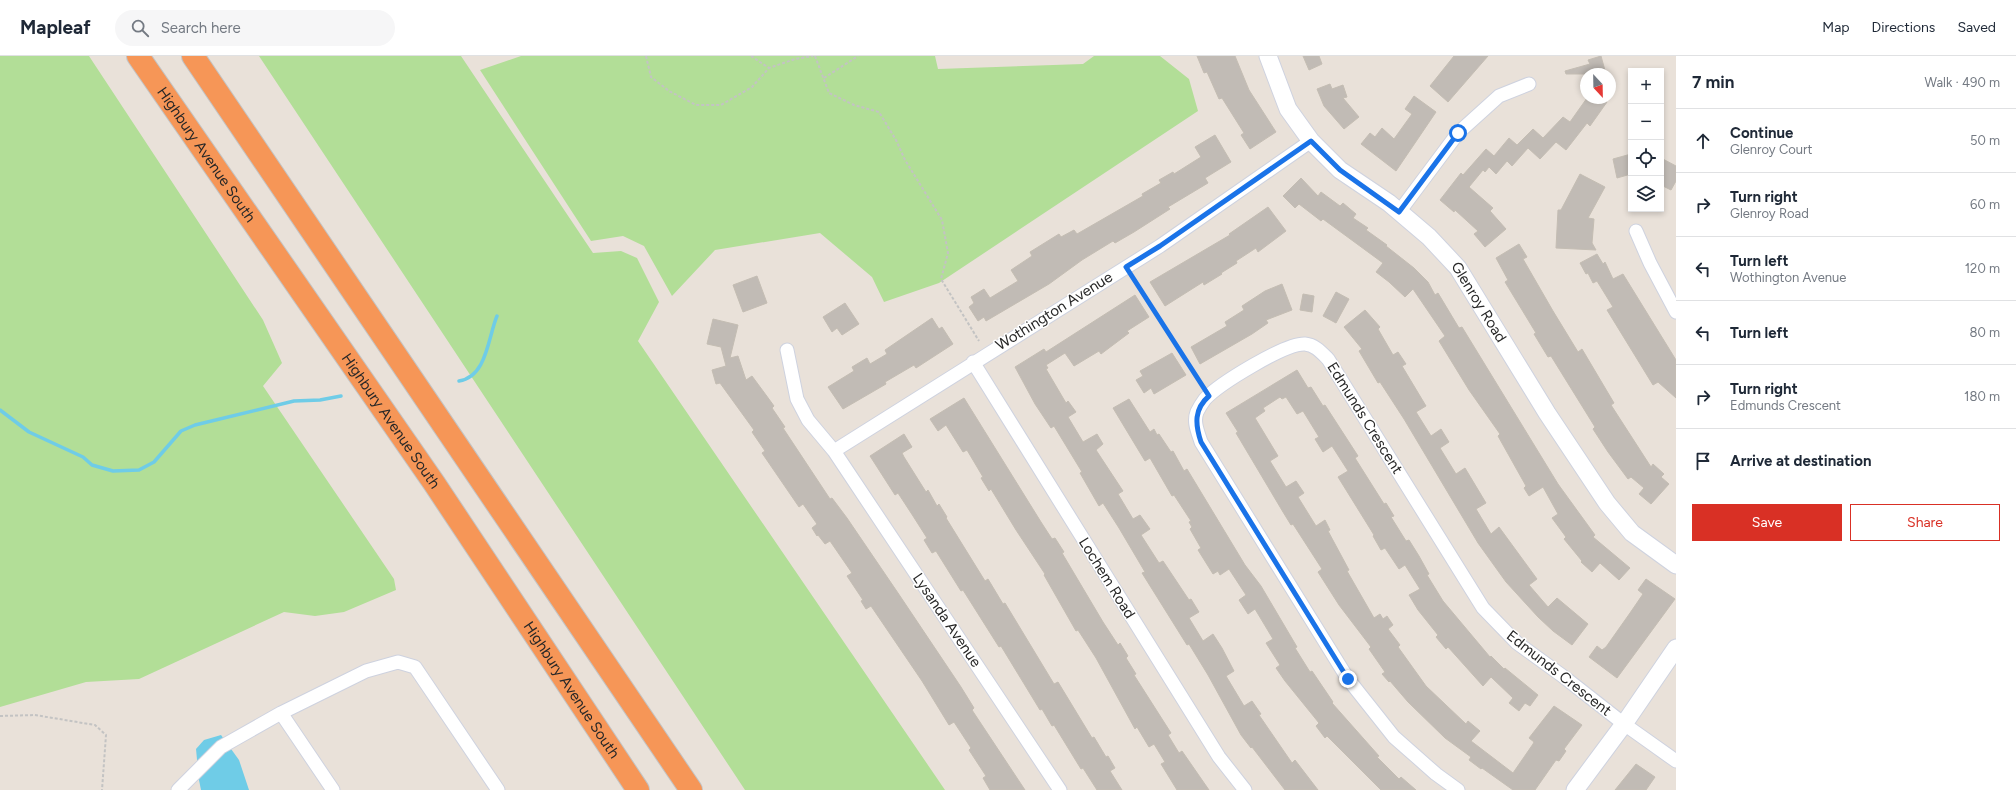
<!DOCTYPE html>
<html lang="en">
<head>
<meta charset="utf-8">
<style>
  :root { --surface:#fff; --page:#f6f6f7; --text:#1f2937; --muted:#747a83; --line:#e0e1e3; --accent:#d93025 }
  body { margin:0; font-family:Figtree,sans-serif; background:var(--page); color:var(--text) }
  .controls { position:absolute; right:12px; top:12px; display:grid; overflow:hidden; border-radius:0px; box-shadow:0 2px 6px #0003 }
  .controls button { width:36px; height:36px; display:grid; place-items:center; padding:0; border:0; border-bottom:1px solid var(--line); background:var(--surface); color:var(--text); font:20px sans-serif }
  .compass { position:absolute; left:1580px; top:12px; width:36px; height:36px; border-radius:50%; background:var(--surface); box-shadow:0 2px 6px #0003; rotate:158deg }
  .stop { position:absolute; width:12px; height:12px; margin:-9px; border:3px solid #1a73e8; border-radius:50%; background:#fff }
  .stop.end { background:#1a73e8; border-color:#fff; box-shadow:0 1px 4px #0008 }
  .list { margin:0; padding:0; list-style:none }
  h2 { display:flex; justify-content:space-between; align-items:center; height:52px; margin:0; padding:0 16px; font-size:17px }
  h2 small { font-size:13px; font-weight:400; color:var(--muted) }
  .list li { display:grid; grid-template-columns:26px 1fr auto; gap:12px; align-items:center; box-sizing:border-box; height:64px; padding:0 16px; border-top:1px solid var(--line) }
  .list b { display:block; font-size:15px; white-space:nowrap }
  .list p { margin:0; font-size:13px; white-space:nowrap; color:var(--muted) }
  .list em { font-size:13px; font-style:normal; color:var(--muted) }
  .actions { display:flex; gap:8px; padding:12px 16px }
  .actions a { flex:1; padding:9px 0; border:1px solid var(--accent); border-radius:0px; text-align:center; font-size:14px; color:var(--accent) }
  .actions .main { background:var(--accent); color:#fff }
  .icon { flex:none; width:22px; height:22px; fill:none; stroke:currentColor; stroke-width:2; stroke-linecap:round; stroke-linejoin:round }
  .map { position:relative; flex:none; width:1676px; height:734px; overflow:hidden }
  header { display:flex; align-items:center; gap:24px; box-sizing:border-box; height:56px; padding:0 20px; background:var(--surface); border-bottom:1px solid var(--line) }
  header strong { font-size:19px }
  nav { display:flex; gap:22px; margin-inline-start:auto; font-size:14px }
  .search { width:280px; height:36px; background:var(--page); display:flex; align-items:center; gap:10px; box-sizing:border-box; padding:0 14px; border-radius:22px; color:var(--muted); font-size:15px }
  main { display:flex }
  aside { flex:1; background:var(--surface) }
  .map>svg:first-child { display:block }
  .green { fill:#b2de97 }
  .water { fill:#6fcce7 }
  .lines { fill:none; stroke-linecap:round; stroke-linejoin:round }
  .stream { stroke:#6fcce7; stroke-width:3.5 }
  .building { fill:#c1bbb5; stroke:#c4bdb3 }
  .minor-casing { stroke:#ced2df; stroke-width:15 }
  .tertiary-casing { stroke:#ced2df; stroke-width:19 }
  .motorway-casing { stroke:#c3c3c3; stroke-width:24 }
  .path { stroke:#c3c3c3; stroke-width:2; stroke-dasharray:3 2; stroke-linecap:butt }
  .minor { stroke:#fff; stroke-width:13 }
  .tertiary { stroke:#fff; stroke-width:17 }
  .motorway { stroke:#f69657; stroke-width:22 }
  .route { stroke:#1a73e8; stroke-width:5 }
  .labels { text-anchor:middle; dominant-baseline:central; stroke-width:3; stroke-linejoin:round; paint-order:stroke }
  .street-label { font-size:15px; fill:#272727; stroke:#fff }
</style>
</head>
<body>
<header>
<strong>Mapleaf</strong>
<div class="search"><svg class="icon" aria-label="search" viewBox="0 0 24 24"><circle cx="10" cy="10" r="6"/><path d="M15 15l6 6"/></svg>Search here</div>
<nav><a>Map</a><a>Directions</a><a>Saved</a></nav>
</header>
<main>
<div class="map">
<svg width="1676" height="734" viewBox="0 0 1676 734">
  <rect width="100%" height="100%" fill="#e9e1d9"/>
  <path class="green" d="M0,0H89L263,264L282,307L263,330L394,523L396,534L344,556L315,560L284,556L139,623L86,626L0,651Z
    M259,0H461L593,197L621,195L637,202L659,246L638,285L945,734H745Z
    M521,0H935L938,13L1083,8L1094,0H1160L1189,23L1198,55L939,227L884,246L872,221L820,177L715,194L672,240L644,190L623,180L591,185L480,14Z"/>
  <path class="water" d="M221,679L239,704L249,734H201L199,724L196,693L204,684Z"/>
  <g class="lines">
    <path class="stream" d="M459,325C487,321 488,281 497,260
      M0,354L29,376L83,401L92,409L113,415L139,414L154,406L181,375L195,369L294,345L320,344L341,340"/>
  </g>
  <path class="building" d="M1197,0H1235L1249,34L1276,76L1250,93L1241,79L1244,77L1222,42L1219,43L1207,16L1204,17Z
    M1303,0H1319L1322,8L1309,14Z
    M1454,0H1488L1448,46L1430,30Z
    M1601,0L1606,18H1566L1565,15L1590,8L1588,4Z
    M1330,28L1332,33L1343,29L1347,41L1343,42L1359,61L1344,73L1324,50L1317,33Z
    M1414,40L1436,56L1396,115L1361,88L1370,77L1375,81L1382,72L1394,83L1412,58L1405,53Z
    M1587,42H1601L1607,46L1590,70L1587,67L1566,94L1556,86L1540,103L1528,92L1512,110L1507,105L1496,118L1489,111L1485,116L1483,114L1469,131L1493,152L1490,155L1506,173L1485,191L1474,178L1478,175L1455,154L1454,156L1440,144L1461,117L1463,119L1486,93L1494,100L1509,82L1517,89L1533,73L1543,82L1563,61L1570,66Z
    M1215,79L1231,106L1205,122L1208,127L1168,151L1170,153L1134,176L1115,187L1113,185L1082,204L1049,228L986,265L984,261L978,265L969,251L974,247L971,241L984,233L990,242L1018,225L1011,214L1032,200L1030,196L1059,178L1061,181L1074,174L1077,178L1143,140L1142,138L1161,127L1159,124L1173,116L1174,118L1201,101L1195,91Z
    M1631,98V118L1617,122L1613,103Z
    M1661,102L1676,110V125L1671,134L1661,129Z
    M1580,118L1605,131L1588,162L1594,163L1592,187L1596,194L1556,192L1558,154H1561Z
    M1301,122L1318,140L1321,136L1340,150L1343,147L1356,158L1353,162L1368,172L1366,174L1387,189L1386,190L1414,212L1428,226L1435,239L1438,237L1459,272L1462,271L1558,428L1595,479L1593,481L1630,512L1619,524L1600,507L1592,516L1581,506L1582,505L1564,483L1566,481L1552,462L1558,458L1543,431L1529,440L1524,432L1526,430L1498,380L1500,378L1469,334L1439,285L1445,280L1413,233L1405,241L1389,226L1376,216L1383,207L1323,163L1321,165L1299,148L1295,152L1283,140Z
    M1268,151L1286,175L1258,196L1256,192L1236,205L1237,207L1221,217L1222,218L1204,229L1203,226L1165,250L1150,226L1230,179L1229,178Z
    M1519,188L1527,201L1523,203L1553,255L1578,296L1582,293L1614,347L1611,349L1651,411L1653,408L1664,418L1661,421L1669,428L1651,448L1639,438L1644,432L1631,421L1628,423L1608,396L1593,373L1595,371L1551,300L1548,301L1534,278L1536,277L1505,226L1508,224L1496,202Z
    M1597,198L1603,208L1605,206L1613,223L1623,218L1676,304V342L1658,326L1653,329L1607,254L1613,251L1597,225L1593,227L1588,217L1586,218L1580,207Z
    M757,220L767,247L743,256L733,229Z
    M1282,228L1292,254L1266,264L1268,267L1252,278L1200,308L1191,291L1227,270L1225,266L1244,254L1242,250L1265,235Z
    M1336,236L1349,243L1336,267L1323,260Z
    M1303,238L1314,240L1312,256L1300,254Z
    M1135,239L1149,261L1127,275L1129,277L1101,298L1099,295L1074,310L1065,297L1046,309L1048,312L1046,313L1066,347L1068,345L1076,356L1068,361L1083,386L1097,378L1103,388L1096,394L1123,435L1118,438L1133,463L1140,459L1150,473L1141,479L1159,507L1163,505L1189,544L1191,543L1199,556L1189,562L1203,585L1213,578L1222,592L1234,615L1226,620L1244,650L1252,645L1261,658L1259,659L1292,707L1295,704L1318,734H1285L1252,691L1251,692L1241,679L1208,619L1189,588L1187,589L1142,517L1145,516L1119,472L1103,447L1099,450L1080,417L1082,416L1054,370L1051,372L1035,348L1015,311L1044,293L1046,296Z
    M845,247L859,268L842,279L837,272L832,276L823,261Z
    M1365,254L1380,271L1378,273L1393,299L1398,296L1406,308L1402,310L1426,350L1416,356L1431,380L1441,373L1449,386L1440,392L1456,418L1465,412L1486,447L1476,453L1491,478L1499,471L1537,523L1529,529L1548,551L1557,542L1588,568L1572,589L1553,575L1538,561L1506,526L1478,487L1404,363L1380,326L1378,327L1359,295L1362,293L1344,271Z
    M932,262L939,273L942,271L953,288L916,312L914,309L885,326L886,328L843,353L828,331L854,315L852,311L867,302L870,308L887,298L885,294Z
    M713,263L738,269L730,302L738,300L746,324L752,320L766,339L774,350L772,352L785,371L783,372L830,443L832,442L847,462L898,537L961,631L974,652L972,654L1025,734H990L983,722L986,720L969,694L971,692L954,666L949,669L922,625L871,550L866,553L861,545L863,544L847,520L852,517L830,485L825,488L818,479L817,480L812,472L817,468L803,448L799,451L762,397L765,395L752,376L754,374L720,327L716,328L712,314L726,310L721,291L707,288Z
    M1172,297L1186,319L1154,338L1151,332L1144,337L1136,324L1143,320L1140,315Z
    M1297,314L1308,332L1311,331L1323,350L1325,349L1358,400L1355,402L1384,448L1386,447L1394,460L1391,461L1406,485L1409,484L1419,500L1429,518L1427,519L1443,545L1490,601L1491,600L1504,613L1505,612L1538,639L1530,650L1525,647L1519,655L1509,647L1513,642L1491,621L1483,630L1448,591L1446,593L1436,581L1438,579L1418,554L1409,539L1420,533L1405,509L1399,513L1385,492L1381,494L1373,480L1374,479L1338,421L1348,415L1332,390L1323,396L1315,383L1319,381L1303,355L1297,358L1286,341L1282,343L1280,341L1263,352L1265,355L1255,362L1278,400L1270,405L1286,431L1296,425L1304,437L1298,441L1316,470L1325,464L1330,474L1328,475L1349,514L1347,515L1374,562L1380,558L1383,563L1387,560L1393,569L1388,573L1400,589L1398,591L1426,630L1466,668L1468,665L1480,675L1471,685L1513,717L1533,688L1534,686L1529,682L1554,650L1582,669L1564,693L1566,695L1559,705L1556,704L1535,734H1513L1482,712L1481,713L1469,704L1471,701L1445,682L1408,646L1390,625L1389,626L1382,618L1385,616L1369,593L1371,591L1339,549L1318,516L1322,513L1293,468L1291,469L1283,456L1236,377L1238,376L1226,357Z
    M964,342L1041,466L1052,483L1055,482L1064,496L1062,497L1103,566L1118,589L1120,587L1128,600L1126,602L1136,618L1134,619L1171,677L1168,679L1179,697L1182,695L1209,734H1177L1161,708L1165,706L1154,688L1149,691L1137,671L1135,673L1096,602L1078,574L1076,575L1044,519L1045,518L1016,474L991,433L989,435L981,422L983,421L967,394L963,396L946,369L938,375L930,363Z
    M1129,343L1150,376L1154,373L1157,379L1159,378L1171,396L1173,395L1184,415L1187,413L1245,509L1261,530L1297,591L1295,592L1310,616L1312,615L1333,646L1332,647L1379,700L1377,701L1399,723L1401,721L1416,734H1381L1327,680L1325,682L1316,670L1319,667L1285,625L1276,612L1280,609L1266,587L1273,583L1255,553L1248,558L1239,544L1246,539L1229,513L1220,519L1218,515L1213,518L1198,494L1201,492L1190,473L1192,471L1189,466L1191,465L1174,439L1172,440L1150,402L1145,405L1113,352Z
    M904,378L912,391L902,397L904,401L926,436L928,434L937,450L939,448L947,461L946,462L985,525L988,523L1003,548L1005,547L1054,628L1058,626L1092,682L1094,681L1106,701L1108,700L1115,712L1110,715L1122,734H1097L1083,712L1081,713L1054,669L1052,670L1042,653L1040,654L1001,590L999,591L963,534L961,535L936,495L932,497L924,484L927,482L913,460L898,437L895,439L870,400Z
    M1646,523L1675,543L1617,622L1589,601L1597,590L1602,594L1606,591L1630,557L1643,538L1638,534Z
    M1636,708L1655,721L1646,734H1615Z"/>
  <g class="lines">
    <defs>
      <path id="minor" d="M1399,156L1458,77L1499,40L1529,28
        M1636,175L1650,207L1676,256
        M787,294L797,343L808,364L834,395L1060,734
        M973,306L1219,701L1245,734
        M834,395L1160,190L1311,85
        M281,657L333,734
        M178,734L221,691L281,657L366,615L398,606L415,611L498,734
        M1458,734L1436,718L1394,681L1348,623L1201,386C1198,376 1193,366 1197,356C1199,352 1202,347 1205,343C1219,328 1285,287 1305,288C1315,289 1321,296 1328,303L1483,552L1517,587L1564,621L1624,668L1676,705"/>
      <g id="tertiary">
        <path id="s1" d="M1268,0L1288,53L1311,85L1340,114L1389,147L1429,181L1458,212L1547,357L1607,447L1632,477L1676,509"/>
        <path d="M1575,734L1624,668L1676,592"/>
      </g>
      <g id="motorway">
        <path id="s2" d="M138,0L434,427L638,734"/>
        <path d="M193,0L691,734"/>
      </g>
    </defs>
    <use href="#minor" class="minor-casing"/>
    <use href="#tertiary" class="tertiary-casing"/>
    <use href="#motorway" class="motorway-casing"/>
    <path class="path" d="M646,0L651,21L669,35L696,49H721L752,31L769,12L795,3L813,0
      M751,0L769,12
      M815,0L829,37L854,49L879,56L896,84L905,104L942,164L948,197L941,223L979,285
      M824,22L858,0
      M1133,221L1201,329
      M0,660L35,659L95,669L106,679L102,734"/>
    <use href="#minor" class="minor"/>
    <use href="#tertiary" class="tertiary"/>
    <use href="#motorway" class="motorway"/>
  </g>
  <g class="lines">
    <path class="route" d="M1348,623L1201,386C1195,368 1194,353 1209,340L1126,211L1160,190L1311,85L1340,114L1399,156L1458,77"/>
  </g>
  <g class="labels">
    <g class="street-label">
      <text stroke="none"><textPath href="#s2" startOffset="120">Highbury Avenue South</textPath></text>
      <text stroke="none"><textPath href="#s1" startOffset="331">Glenroy Road</textPath></text>
      <text transform="translate(1054 255) rotate(-32)">Wothington Avenue</text>
      <text transform="translate(1365 362) rotate(58)">Edmunds Crescent</text>
      <text stroke="none"><textPath href="#s2" startOffset="444">Highbury Avenue South</textPath></text>
      <text transform="translate(1107 522) rotate(58)">Lochem Road</text>
      <text transform="translate(947 564) rotate(56)">Lysanda Avenue</text>
      <text transform="translate(1559 617) rotate(38)">Edmunds Crescent</text>
      <text stroke="none"><textPath href="#s2" startOffset="768">Highbury Avenue South</textPath></text>
    </g>
  </g>
</svg>
<div class="controls">
<button>+</button>
<button>−</button>
<button><svg class="icon" aria-label="locate" viewBox="0 0 24 24"><circle cx="12" cy="12" r="6"/><path d="M12 2v4M12 18v4M2 12h4M18 12h4"/></svg></button>
<button><svg class="icon" aria-label="layers" viewBox="0 0 24 24"><path d="M12 4l9 5-9 5-9-5zM3 14l9 5 9-5"/></svg></button>
</div>
<svg class="compass" viewBox="-18 -18 36 36"><path d="M0-13l5 13h-10z" fill="#e53935"/><path d="M0 13l5-13h-10z" fill="#747a83"/></svg>
<div class="stop" style="left:1458px;top:77px"></div>
<div class="stop end" style="left:1348px;top:623px"></div>
</div>
<aside>
<h2>7 min<small>Walk · 490 m</small></h2>
<ul class="list">
<li><svg class="icon" aria-label="ahead" viewBox="0 0 24 24"><path d="M12 20V5M6 11l6-6 6 6"/></svg><div><b>Continue</b><p>Glenroy Court</p></div><em>50 m</em></li>
<li><svg class="icon" aria-label="right" viewBox="0 0 24 24"><path d="M7 20v-9h11M14 6l5 5-5 5"/></svg><div><b>Turn right</b><p>Glenroy Road</p></div><em>60 m</em></li>
<li><svg class="icon" aria-label="left" viewBox="0 0 24 24"><path d="M17 20v-9H6M10 6l-5 5 5 5"/></svg><div><b>Turn left</b><p>Wothington Avenue</p></div><em>120 m</em></li>
<li><svg class="icon" aria-label="left" viewBox="0 0 24 24"><path d="M17 20v-9H6M10 6l-5 5 5 5"/></svg><div><b>Turn left</b></div><em>80 m</em></li>
<li><svg class="icon" aria-label="right" viewBox="0 0 24 24"><path d="M7 20v-9h11M14 6l5 5-5 5"/></svg><div><b>Turn right</b><p>Edmunds Crescent</p></div><em>180 m</em></li>
<li><svg class="icon" aria-label="arrive" viewBox="0 0 24 24"><path d="M6 21V4h12l-3 4 3 4H6"/></svg><div><b>Arrive at destination</b></div></li>
</ul>
<div class="actions"><a class="main">Save</a><a>Share</a></div>
</aside>
</main>
</body>
</html>
